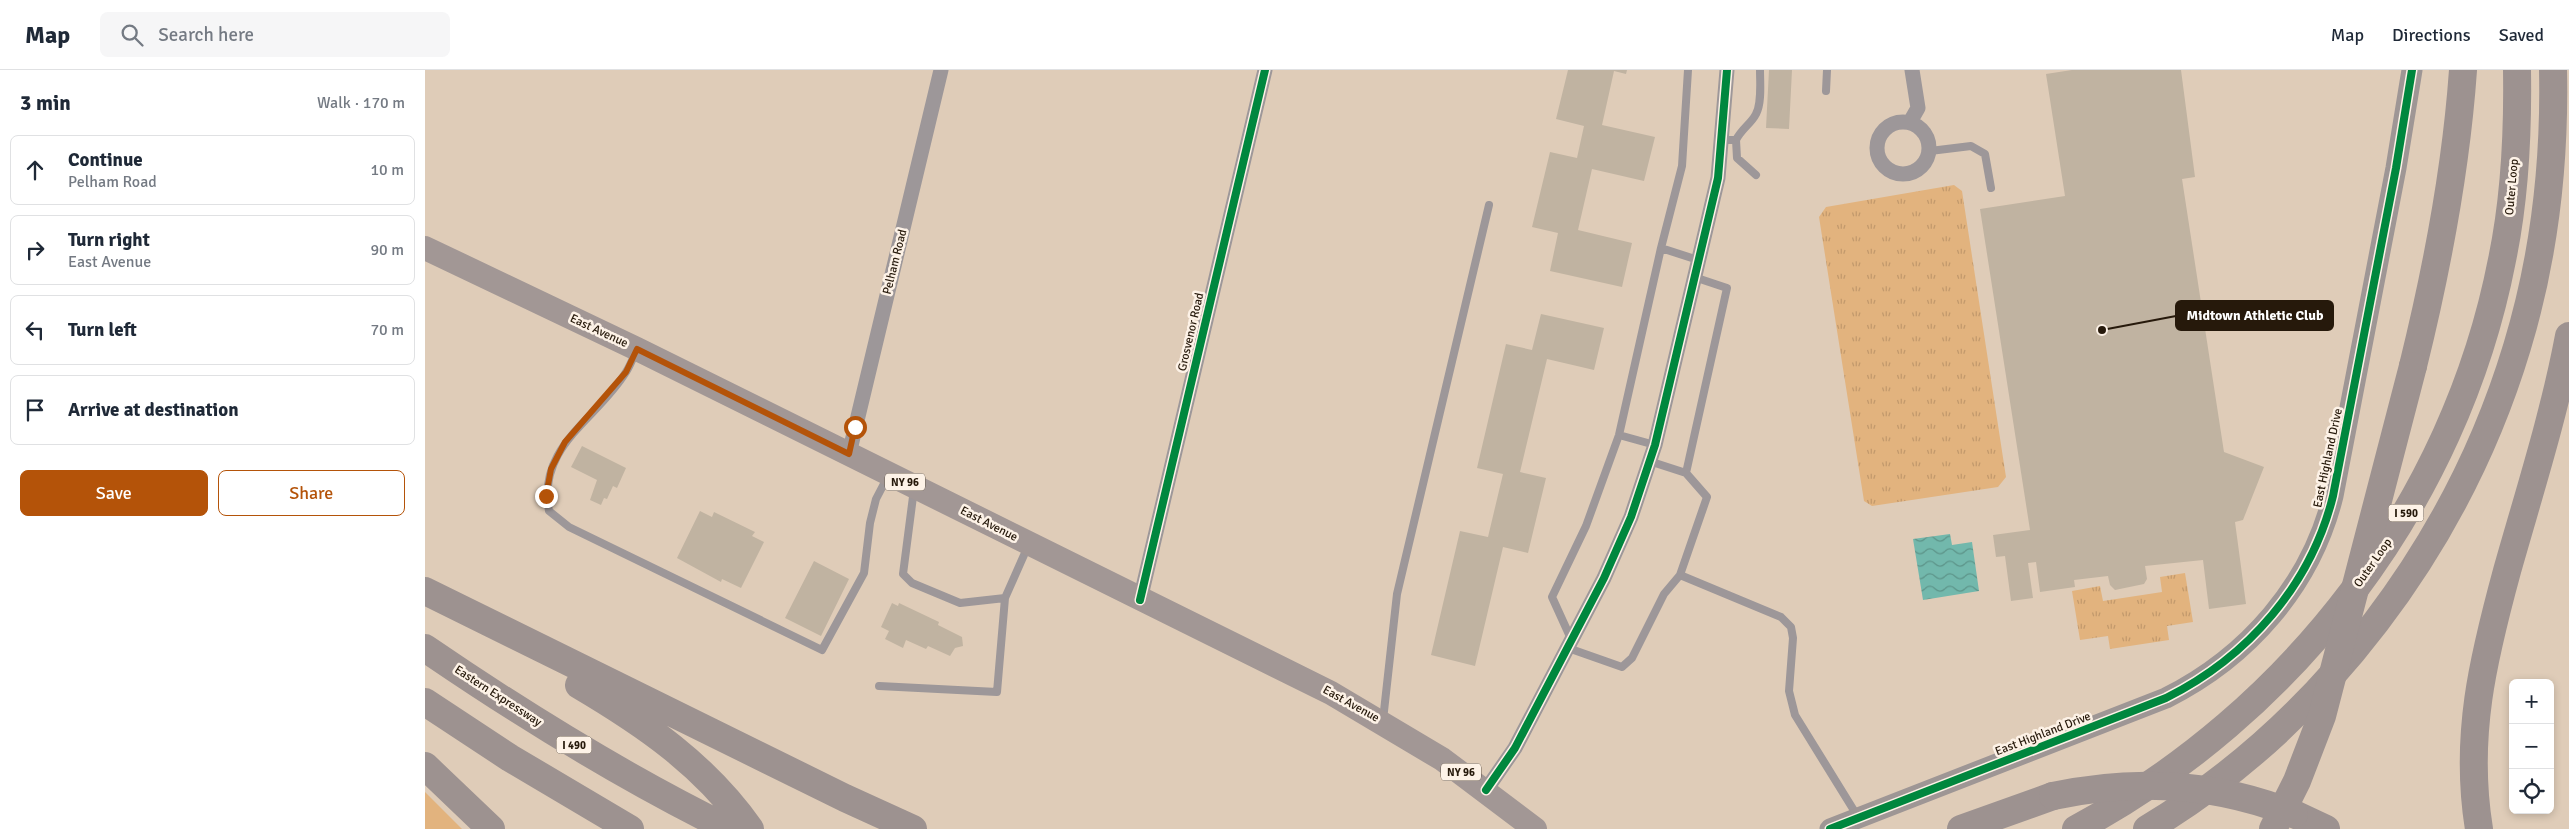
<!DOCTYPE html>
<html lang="en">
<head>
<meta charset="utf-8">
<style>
  :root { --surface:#fff; --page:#f6f6f7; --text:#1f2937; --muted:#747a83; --line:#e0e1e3; --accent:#b45309 }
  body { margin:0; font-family:Signika,sans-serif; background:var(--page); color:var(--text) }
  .controls { position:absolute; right:15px; bottom:15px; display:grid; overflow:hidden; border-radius:8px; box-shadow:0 2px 8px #0003 }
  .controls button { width:45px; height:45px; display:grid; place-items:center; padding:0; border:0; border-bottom:1px solid var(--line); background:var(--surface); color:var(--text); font:25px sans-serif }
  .stop { position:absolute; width:15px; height:15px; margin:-11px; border:4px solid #b45309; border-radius:50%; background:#fff }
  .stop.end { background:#b45309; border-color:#fff; box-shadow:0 1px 5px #0008 }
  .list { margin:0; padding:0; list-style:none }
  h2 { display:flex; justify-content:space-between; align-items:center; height:65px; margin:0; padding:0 20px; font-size:21px }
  h2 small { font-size:16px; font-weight:400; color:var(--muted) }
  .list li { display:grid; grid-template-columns:32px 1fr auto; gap:15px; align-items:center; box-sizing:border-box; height:70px; margin:0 10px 10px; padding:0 10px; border:1px solid var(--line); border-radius:8px }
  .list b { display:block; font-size:19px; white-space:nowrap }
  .list p { margin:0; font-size:16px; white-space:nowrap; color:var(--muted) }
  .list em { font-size:16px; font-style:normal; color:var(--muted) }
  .actions { display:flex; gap:10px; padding:15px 20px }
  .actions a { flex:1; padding:11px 0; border:1px solid var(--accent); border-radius:8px; text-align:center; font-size:18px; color:var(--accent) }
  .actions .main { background:var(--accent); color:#fff }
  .icon { flex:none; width:28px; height:28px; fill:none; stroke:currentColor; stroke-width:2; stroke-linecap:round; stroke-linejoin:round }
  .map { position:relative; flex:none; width:2144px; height:759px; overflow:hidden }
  header { display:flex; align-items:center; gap:30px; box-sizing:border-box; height:70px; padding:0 25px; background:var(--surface); border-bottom:1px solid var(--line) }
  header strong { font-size:24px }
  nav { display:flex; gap:28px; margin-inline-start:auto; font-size:18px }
  .search { width:350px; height:45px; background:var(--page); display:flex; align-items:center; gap:12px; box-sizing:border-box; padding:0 18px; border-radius:8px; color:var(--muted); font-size:19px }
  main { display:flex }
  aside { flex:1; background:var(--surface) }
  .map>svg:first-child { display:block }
  .grass { fill:#e2b37e }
  .park { fill:url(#park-tufts) }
  .water { fill:url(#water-waves) }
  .building { fill:#c0b3a1 }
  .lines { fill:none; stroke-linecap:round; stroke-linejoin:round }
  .lane { stroke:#9d9799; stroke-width:8 }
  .street { stroke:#9d9799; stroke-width:15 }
  .secondary { stroke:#9e9695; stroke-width:21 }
  .primary { stroke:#a29795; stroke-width:24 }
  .highway { stroke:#9d9290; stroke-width:28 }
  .highway-bridge { stroke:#9d9290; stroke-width:28 }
  .cycleway-casing { stroke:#fdf2e7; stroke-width:11 }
  .cycleway { stroke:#00873e; stroke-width:8 }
  .route { stroke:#b45309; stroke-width:6 }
  .labels { text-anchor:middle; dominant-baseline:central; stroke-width:5; stroke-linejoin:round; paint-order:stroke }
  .shield { fill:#fdf2e7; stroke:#665a4d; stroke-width:1 }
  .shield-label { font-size:11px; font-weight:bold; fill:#26190b }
  .street-label { font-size:12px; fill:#26190b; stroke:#fdf2e7 }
  .leader { fill:none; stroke:#26190b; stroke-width:2 }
  .callout-dot { fill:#26190b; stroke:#fdf2e7; stroke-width:2 }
  .callout { fill:#26190b; stroke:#26190b; stroke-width:2 }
  .callout-label { font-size:14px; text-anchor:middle; font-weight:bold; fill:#fff }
</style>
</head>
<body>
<header>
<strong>Map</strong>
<div class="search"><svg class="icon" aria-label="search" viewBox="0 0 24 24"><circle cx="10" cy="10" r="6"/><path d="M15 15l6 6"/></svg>Search here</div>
<nav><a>Map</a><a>Directions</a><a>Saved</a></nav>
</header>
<main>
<aside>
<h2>3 min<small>Walk · 170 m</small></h2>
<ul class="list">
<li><svg class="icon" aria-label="ahead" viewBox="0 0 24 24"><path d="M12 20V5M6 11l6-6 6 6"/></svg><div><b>Continue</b><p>Pelham Road</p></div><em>10 m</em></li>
<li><svg class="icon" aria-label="right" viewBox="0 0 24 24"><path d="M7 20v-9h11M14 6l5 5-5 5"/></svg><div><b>Turn right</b><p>East Avenue</p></div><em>90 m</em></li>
<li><svg class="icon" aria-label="left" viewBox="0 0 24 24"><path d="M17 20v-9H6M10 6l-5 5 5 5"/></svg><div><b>Turn left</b></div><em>70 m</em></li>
<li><svg class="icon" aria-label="arrive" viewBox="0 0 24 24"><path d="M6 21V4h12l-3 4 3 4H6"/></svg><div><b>Arrive at destination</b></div></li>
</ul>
<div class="actions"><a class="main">Save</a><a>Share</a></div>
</aside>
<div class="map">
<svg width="2144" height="759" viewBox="0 0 2144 759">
  <defs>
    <pattern id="park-tufts" width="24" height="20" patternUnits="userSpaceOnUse" patternTransform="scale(1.25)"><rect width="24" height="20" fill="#e2b37e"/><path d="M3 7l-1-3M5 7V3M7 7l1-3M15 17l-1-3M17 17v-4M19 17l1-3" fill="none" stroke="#c2996c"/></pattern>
    <pattern id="water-waves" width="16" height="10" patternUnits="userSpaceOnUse" patternTransform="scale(1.25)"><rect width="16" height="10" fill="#72b8ac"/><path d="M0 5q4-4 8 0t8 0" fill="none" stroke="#5d958a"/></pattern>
  </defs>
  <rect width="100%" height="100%" fill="#dfccb8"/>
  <path class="grass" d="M0,722L37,759H0Z"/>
  <path class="park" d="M1529,115L1537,121L1581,407L1573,417L1447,436L1439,431L1394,147L1401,137Z
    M1760,503L1768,552L1742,556L1744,570L1685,579L1683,566L1655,570L1647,521L1675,516L1678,531L1737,522L1735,507Z"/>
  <path class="water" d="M1525,464L1527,475L1547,472L1554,521L1498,530L1488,469Z"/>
  <path class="building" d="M1143,0H1202L1201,4L1189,1L1177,55L1230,67L1219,111L1167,99L1153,160L1207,173L1197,217L1125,201L1133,163L1107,157L1125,82L1152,88L1159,56L1131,49Z
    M1344,0H1367L1364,59L1341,58Z
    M1647,0H1756L1770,107L1757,109L1799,382L1839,397L1818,450L1810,452L1821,534L1784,539L1778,490L1720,496L1722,509L1719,514L1690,520L1685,515L1683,506L1649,510L1650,517L1615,522L1611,492L1603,493L1608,528L1586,531L1580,486L1571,487L1568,465L1605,460L1555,139L1640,126L1621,4Z
    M1116,244L1179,258L1169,300L1122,289L1095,402L1121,408L1103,483L1078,477L1050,596L1006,585L1035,461L1063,467L1078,404L1052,398L1081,274L1107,280Z
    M157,376L201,398L192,418L188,416L182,429L179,428L176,435L165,430L172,410L146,397Z
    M275,441L287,447L289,442L330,462L327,466L339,472L316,518L297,509L296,512L252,488Z
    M389,491L424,509L396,566L360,548Z
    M467,533L473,536L474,533L514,552L513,555L537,567L538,576L530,578L525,586L503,576L501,579L481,570L478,578L460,569L464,561L456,557Z"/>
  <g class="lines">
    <path class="lane" d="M1401,21L1402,0
      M1298,70H1311C1317,58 1326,54 1331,44C1337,33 1335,13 1335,0
      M1311,70L1312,88L1331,105
      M1505,81L1546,76L1560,84L1566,118
      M1236,178L1257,96L1263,0
      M1269,207L1302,218L1261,403L1282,427L1255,505L1356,547L1366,557L1368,568L1364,621L1370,645L1433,747
      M211,281C208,288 205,296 201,302C172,350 112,375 124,441L144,457L397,580L439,503L445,453L451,429L463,406
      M1194,365L1230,375
      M1224,391L1261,403
      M489,419L478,504L487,513L535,533L580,528
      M1147,571L1127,527L1161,456L1194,365L1236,178L1273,190
      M1143,578L1197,597L1207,588L1239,524L1255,505
      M454,616L572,622L580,528L603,476
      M958,650L972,524L1064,135"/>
    <path class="street" d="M1452 78a26 26 0 1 1 52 0a26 26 0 1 1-52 0Z
      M1485,52L1493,38L1487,0
      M424,384L516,0
      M715,530L840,0
      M1061,720L1090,678L1179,508L1206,447L1230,375L1293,108L1302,0"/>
    <path class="secondary" d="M1405,759L1741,628C1823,587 1886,515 1908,426L1971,98L1987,0"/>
    <path class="primary" d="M0,178L212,279L906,623L1017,689L1110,759"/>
    <path class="highway" d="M1988,296C2012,199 2031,100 2038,0
      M0,521L420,728L488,759
      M0,578C98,645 198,707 304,759
      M154,615C220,654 280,695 325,759
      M0,632L85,688L205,759
      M0,696L66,759
      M1869,744L1901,759
      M1536,759L1628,726
      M1651,759C1868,643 2030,432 2077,190C2090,128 2093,63 2092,0
      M1722,759C1898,654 2033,473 2092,277C2119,188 2130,93 2128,0
      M2054,759C2039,667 2058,589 2082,501C2104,423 2129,346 2144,266"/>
    <path class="highway-bridge" d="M1628,726C1711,708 1791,713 1869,744
      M1848,759L1872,711L1897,646L1988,296"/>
    <defs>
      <path id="cycleway" d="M715,530L840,0
        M1061,720L1090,678L1179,508L1206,447L1230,375L1293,108L1302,0
        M1405,759L1741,628C1823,587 1886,515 1908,426L1971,98L1987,0"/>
    </defs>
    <use href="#cycleway" class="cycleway-casing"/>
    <use href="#cycleway" class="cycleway"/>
  </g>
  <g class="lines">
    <path class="route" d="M121,426L126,399L140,372L201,302L212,279L424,384L430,357"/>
  </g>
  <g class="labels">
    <g class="shield">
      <rect x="460" y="403.5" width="40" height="17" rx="4"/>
      <rect x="1963.5" y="434.5" width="35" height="17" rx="4"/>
      <rect x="131.5" y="666.5" width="35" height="17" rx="4"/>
      <rect x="1016" y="693.5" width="40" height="17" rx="4"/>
    </g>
    <g class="shield-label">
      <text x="480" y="412">NY 96</text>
      <text x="1981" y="443">I 590</text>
      <text x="149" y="675">I 490</text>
      <text x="1036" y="702">NY 96</text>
    </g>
    <g class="street-label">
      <text transform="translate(2087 117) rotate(-85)">Outer Loop</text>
      <text transform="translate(470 192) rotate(-76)">Pelham Road</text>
      <text transform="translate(174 261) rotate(25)">East Avenue</text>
      <text transform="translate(766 262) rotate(-77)">Grosvenor Road</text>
      <text transform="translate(1903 388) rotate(-78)">East Highland Drive</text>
      <text transform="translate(564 454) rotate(27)">East Avenue</text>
      <text transform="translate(1948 493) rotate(-55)">Outer Loop</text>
      <text transform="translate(73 626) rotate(33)">Eastern Expressway</text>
      <text transform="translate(926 634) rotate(29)">East Avenue</text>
      <text transform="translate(1618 664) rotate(-21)">East Highland Drive</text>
    </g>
  </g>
  <path class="leader" d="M1677 260L1751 246"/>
  <circle class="callout-dot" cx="1677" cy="260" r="5"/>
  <rect class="callout" x="1751" y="231" width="157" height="29" rx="5"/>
  <g class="callout-label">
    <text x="1830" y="250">Midtown Athletic Club</text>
  </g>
</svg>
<div class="controls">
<button>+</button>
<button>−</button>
<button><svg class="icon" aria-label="locate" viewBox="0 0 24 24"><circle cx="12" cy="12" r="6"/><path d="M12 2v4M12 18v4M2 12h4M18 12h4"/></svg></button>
</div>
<div class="stop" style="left:430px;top:357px"></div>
<div class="stop end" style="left:121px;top:426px"></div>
</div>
</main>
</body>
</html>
